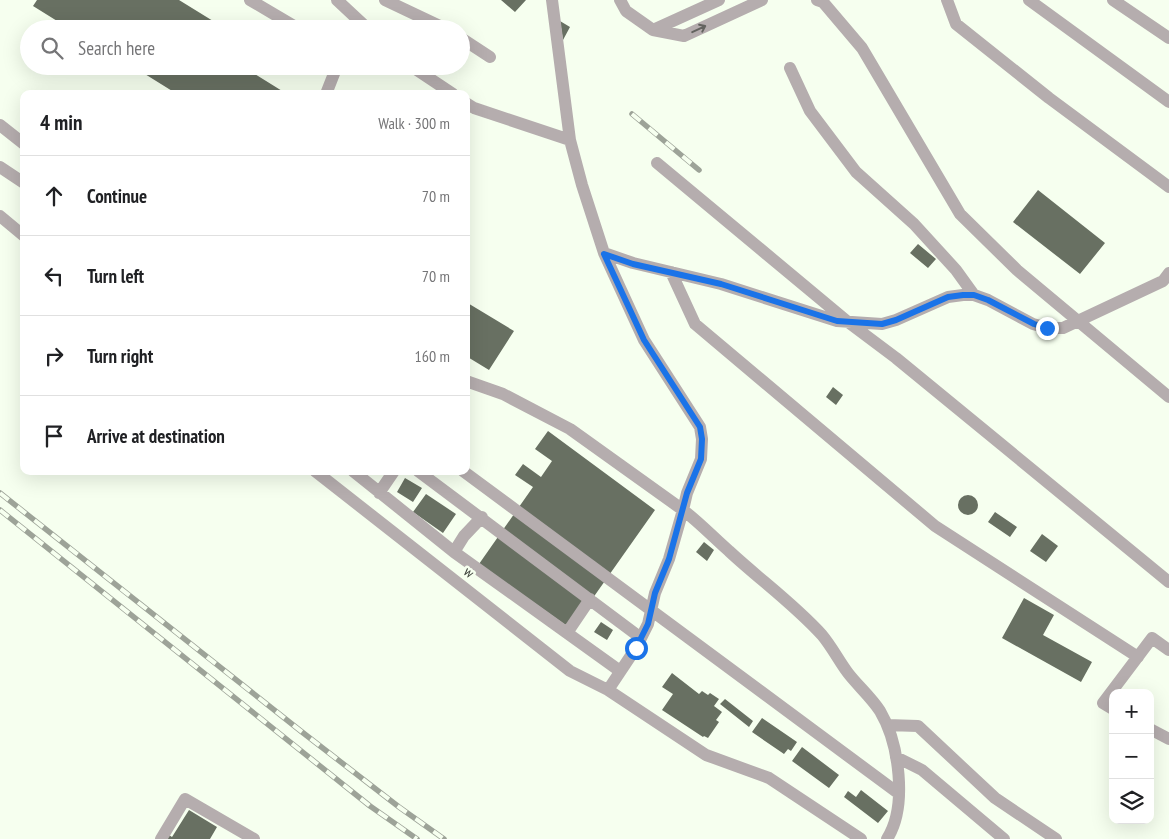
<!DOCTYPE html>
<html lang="en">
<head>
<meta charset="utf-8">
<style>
  :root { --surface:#fff; --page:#f6f6f6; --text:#202124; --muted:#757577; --line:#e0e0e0 }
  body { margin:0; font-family:"PT Sans Narrow",sans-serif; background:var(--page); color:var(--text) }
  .controls { position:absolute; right:15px; bottom:15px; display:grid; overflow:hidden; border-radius:10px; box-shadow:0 5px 20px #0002 }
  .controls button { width:45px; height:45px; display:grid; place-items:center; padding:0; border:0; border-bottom:1px solid var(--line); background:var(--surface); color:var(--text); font:25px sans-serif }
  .stop { position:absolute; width:15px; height:15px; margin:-11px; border:4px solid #1a73e8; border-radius:50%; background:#fff }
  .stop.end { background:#1a73e8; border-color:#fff; box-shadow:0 1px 5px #0008 }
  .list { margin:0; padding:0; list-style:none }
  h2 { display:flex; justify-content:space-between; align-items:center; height:65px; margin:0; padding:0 20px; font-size:21px }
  h2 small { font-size:16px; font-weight:400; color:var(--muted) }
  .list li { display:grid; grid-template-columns:32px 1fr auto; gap:15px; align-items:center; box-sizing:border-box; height:80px; padding:0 20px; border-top:1px solid var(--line) }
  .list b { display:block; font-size:19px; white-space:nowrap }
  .list em { font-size:16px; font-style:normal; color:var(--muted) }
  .icon { flex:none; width:28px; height:28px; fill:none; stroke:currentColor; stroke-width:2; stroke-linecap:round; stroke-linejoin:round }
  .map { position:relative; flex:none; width:1169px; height:839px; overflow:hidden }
  .search { position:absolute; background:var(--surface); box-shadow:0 5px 20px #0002; left:20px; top:20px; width:450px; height:55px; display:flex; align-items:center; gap:12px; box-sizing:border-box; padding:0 18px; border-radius:28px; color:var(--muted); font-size:19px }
  .panel { position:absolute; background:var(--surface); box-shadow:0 5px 20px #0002; left:20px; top:90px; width:450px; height:385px; border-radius:10px }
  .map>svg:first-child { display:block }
  .building { fill:#687062 }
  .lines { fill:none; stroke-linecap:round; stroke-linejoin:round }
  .minor { stroke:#b5adae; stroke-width:12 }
  .rail-casing { stroke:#9da398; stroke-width:5.5 }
  .rail { stroke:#f6ffef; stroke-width:4; stroke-dasharray:11; stroke-linecap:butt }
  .oneway { stroke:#63635f }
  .route { stroke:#1a73e8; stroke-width:6 }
  .labels { text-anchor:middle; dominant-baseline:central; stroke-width:5; stroke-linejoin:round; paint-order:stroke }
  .street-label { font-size:14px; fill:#373b35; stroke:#f6ffef }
</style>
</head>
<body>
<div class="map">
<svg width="1169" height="839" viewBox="0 0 1169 839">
  <rect width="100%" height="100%" fill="#f6ffef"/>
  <path class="building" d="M37,0H179L226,29H70L33,6Z
    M501,0H526L515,12Z
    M560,21L570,27L563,40Z
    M132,66H242L287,94H177Z
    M1038,190L1105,243L1080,274L1013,222Z
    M918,244L936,259L928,268L910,253Z
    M466,302L514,331L489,370L466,356Z
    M833,387L843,395L836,405L826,397Z
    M548,431L655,510L571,629L479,564L533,487L515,475L523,464L541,477L552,461L535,449Z
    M405,478L422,488L413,502L397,492Z
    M426,494L456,514L443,533L413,512Z
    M958 505a10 10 0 1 1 20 0a10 10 0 1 1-20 0Z
    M995,512L1017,527L1010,537L988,522Z
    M1042,534L1058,546L1046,562L1030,551Z
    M704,542L714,550L707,561L696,552Z
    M1024,598L1054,615L1043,635L1092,662L1081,682L1002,638Z
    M601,622L613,630L607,640L594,632Z
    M672,673L699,694L702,691L708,695L710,693L719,699L714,706L722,712L716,720L719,722L708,738L704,736L703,737L662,710L673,694L662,687Z
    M725,699L753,721L749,727L720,704Z
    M762,718L797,742L791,751L788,749L784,754L752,732Z
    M802,747L839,775L829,788L792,761Z
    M861,790L888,811L878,823L844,797L848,791L856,797Z
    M189,810L217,827L210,839H166L169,835L172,837Z"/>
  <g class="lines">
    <path class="minor" d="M250,0L299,29
      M337,0L368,29
      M385,0L446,29
      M552,0L570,140L582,185L604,253L633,263L721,284L837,321L882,324L896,320L948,297L963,295H974L988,300L1033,324L1047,328H1063L1163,281L1169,273
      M620,0L626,11L653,30L684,36L762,0
      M817,0L823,2L862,48L960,214L1017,270L1169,397
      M947,0L956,24L1049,98L1169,187
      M1029,0L1169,102
      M1113,0L1169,38
      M653,30L719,0
      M461,38L490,57
      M411,66L453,94
      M790,68L810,111L856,172L914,224L956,270L974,295
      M326,94L337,66
      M466,103L474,108L570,140
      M0,125L24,144
      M657,163L848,322L896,358L1169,582
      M0,167L24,183
      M0,216L24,236
      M604,253L644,340L700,427L702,439L701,459L687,493L683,510C700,523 713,537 729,551C759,579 794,604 822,635C832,647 839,661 848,673C858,686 871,697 880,711C899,743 908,806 887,839
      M671,272L695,324L935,526L1138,657
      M466,381L503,394L570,429L683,510L669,559L655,593L648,624L636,648L608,690
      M315,471L570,671L608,690L706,755L769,778L861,839
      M353,471L454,552L464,536L482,517
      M418,471L641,638
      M463,471L898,793
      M379,493L394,471
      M454,552L620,671
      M567,633L590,599
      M1113,709L1103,703L1152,638L1169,650
      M887,725L918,726L995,798L1056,839
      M1150,729L1169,739
      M896,757L922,770L1004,839
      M161,839L185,799L254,839"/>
    <defs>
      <path id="rail" d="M632,114L699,170
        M0,493L302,732L399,807L444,839
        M0,510L370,806L417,839"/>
    </defs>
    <use href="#rail" class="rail-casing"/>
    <use href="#rail" class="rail"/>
  </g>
  <defs><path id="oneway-shaft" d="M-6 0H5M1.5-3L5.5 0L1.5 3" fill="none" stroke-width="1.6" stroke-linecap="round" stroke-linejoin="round" transform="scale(1.25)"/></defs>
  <use class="oneway" href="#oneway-shaft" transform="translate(699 29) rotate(-25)"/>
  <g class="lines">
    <path class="route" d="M636,648L648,624L655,593L669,559L687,493L701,459L702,439L700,427L644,340L604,254L633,264L721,284L837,321L882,324L896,320L948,297L963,295H974L988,300L1034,324L1047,328"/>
  </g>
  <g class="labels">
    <g class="street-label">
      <text transform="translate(469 572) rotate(38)">w</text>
    </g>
  </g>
</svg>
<div class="controls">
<button>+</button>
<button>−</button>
<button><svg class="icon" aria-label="layers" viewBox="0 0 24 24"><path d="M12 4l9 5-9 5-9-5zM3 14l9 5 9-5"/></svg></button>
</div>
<div class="stop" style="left:636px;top:648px"></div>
<div class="stop end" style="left:1047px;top:328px"></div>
<div class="search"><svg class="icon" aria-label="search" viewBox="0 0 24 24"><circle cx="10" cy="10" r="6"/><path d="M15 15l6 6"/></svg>Search here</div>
<section class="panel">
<h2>4 min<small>Walk · 300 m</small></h2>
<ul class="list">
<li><svg class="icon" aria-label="ahead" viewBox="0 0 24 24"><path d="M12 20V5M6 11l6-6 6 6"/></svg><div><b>Continue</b></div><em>70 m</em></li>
<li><svg class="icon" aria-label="left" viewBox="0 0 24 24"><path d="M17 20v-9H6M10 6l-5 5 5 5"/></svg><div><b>Turn left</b></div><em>70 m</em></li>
<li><svg class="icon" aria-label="right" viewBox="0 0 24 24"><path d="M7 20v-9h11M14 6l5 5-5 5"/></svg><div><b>Turn right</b></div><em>160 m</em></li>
<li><svg class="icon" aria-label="arrive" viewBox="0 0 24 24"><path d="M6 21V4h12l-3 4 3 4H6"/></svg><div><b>Arrive at destination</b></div></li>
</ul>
</section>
</div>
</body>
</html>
